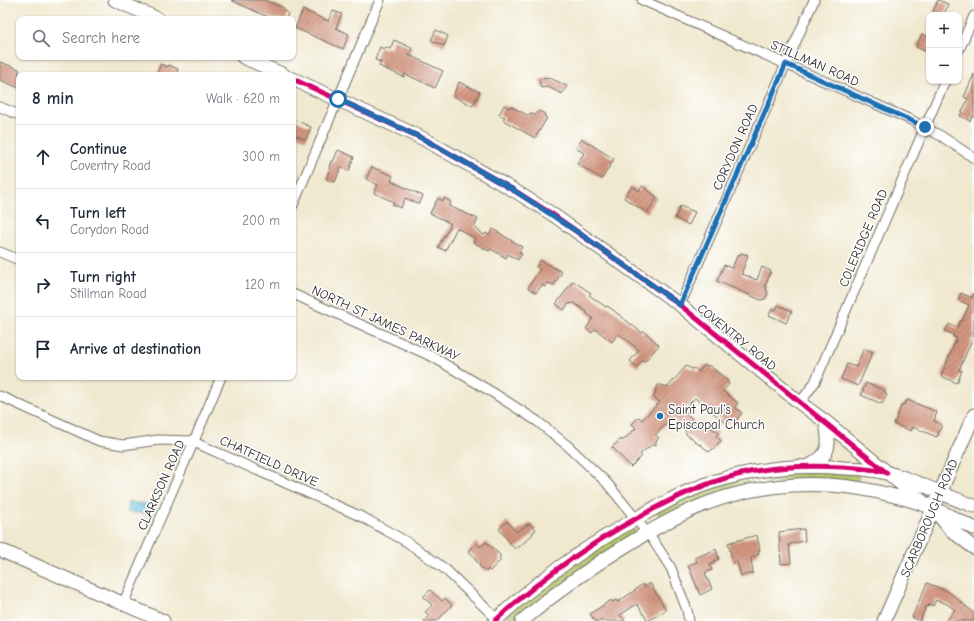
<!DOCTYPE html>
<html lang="en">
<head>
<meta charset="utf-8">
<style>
  :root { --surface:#fff; --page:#f2f2f3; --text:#1f2937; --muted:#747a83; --line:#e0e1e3 }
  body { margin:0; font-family:"Comic Neue",sans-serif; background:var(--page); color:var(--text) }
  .controls { position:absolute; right:12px; top:12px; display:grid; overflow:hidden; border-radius:8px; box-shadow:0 1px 3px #0004 }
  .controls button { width:36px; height:36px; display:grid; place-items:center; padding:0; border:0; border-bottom:1px solid var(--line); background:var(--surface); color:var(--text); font:20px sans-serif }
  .stop { position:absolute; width:12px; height:12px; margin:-9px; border:3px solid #1f6fb2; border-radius:50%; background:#fff }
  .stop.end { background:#1f6fb2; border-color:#fff; box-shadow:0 1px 4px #0008 }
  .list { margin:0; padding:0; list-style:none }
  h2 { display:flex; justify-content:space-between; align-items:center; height:52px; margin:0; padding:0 16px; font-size:17px }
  h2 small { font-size:13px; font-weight:400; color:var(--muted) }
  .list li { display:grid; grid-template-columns:26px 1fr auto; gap:12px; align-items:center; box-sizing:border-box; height:64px; padding:0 16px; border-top:1px solid var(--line) }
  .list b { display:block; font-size:15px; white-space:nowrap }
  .list p { margin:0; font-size:13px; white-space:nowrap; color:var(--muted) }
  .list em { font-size:13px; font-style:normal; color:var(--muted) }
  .icon { flex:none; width:22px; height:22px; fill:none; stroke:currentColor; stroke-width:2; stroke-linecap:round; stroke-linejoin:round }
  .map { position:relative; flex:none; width:974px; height:621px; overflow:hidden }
  .search { position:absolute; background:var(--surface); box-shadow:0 1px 3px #0004; left:16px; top:16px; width:280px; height:44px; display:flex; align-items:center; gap:10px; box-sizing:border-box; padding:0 14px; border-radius:8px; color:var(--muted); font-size:15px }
  .panel { position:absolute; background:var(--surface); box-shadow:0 1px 3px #0004; left:16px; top:72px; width:280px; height:308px; border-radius:8px }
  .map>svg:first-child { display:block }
  .grass { fill:url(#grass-tufts); stroke:#70784a }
  .water { fill:url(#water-waves); stroke:#437682 }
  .building { fill:url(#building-hatch) }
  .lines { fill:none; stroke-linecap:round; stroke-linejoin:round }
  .street-casing { stroke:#706d64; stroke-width:11 }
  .secondary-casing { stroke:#706d64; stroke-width:15 }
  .street { stroke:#fff; stroke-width:9 }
  .secondary { stroke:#fff; stroke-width:13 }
  .cycleway-casing { stroke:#fff; stroke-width:8 }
  .cycleway { stroke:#d6006c; stroke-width:5 }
  .route { stroke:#1f6fb2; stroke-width:5 }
  .poi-dot { fill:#1f6fb2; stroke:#fff; stroke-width:1.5 }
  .labels { text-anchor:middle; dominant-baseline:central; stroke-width:3; stroke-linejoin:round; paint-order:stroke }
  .street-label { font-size:13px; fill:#2b2b2b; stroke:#fff }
  .poi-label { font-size:13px; fill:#2b2b2b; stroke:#fff; text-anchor:start }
</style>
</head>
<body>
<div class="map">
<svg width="974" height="621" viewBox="0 0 974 621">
  <defs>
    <pattern id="grass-tufts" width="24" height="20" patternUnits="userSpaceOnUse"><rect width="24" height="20" fill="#b5c66a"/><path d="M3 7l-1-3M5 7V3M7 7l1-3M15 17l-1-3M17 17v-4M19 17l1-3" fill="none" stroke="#9caa5c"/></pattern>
    <pattern id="water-waves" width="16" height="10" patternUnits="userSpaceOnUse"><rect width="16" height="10" fill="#5bc2d8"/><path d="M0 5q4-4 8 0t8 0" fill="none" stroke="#4b9eaf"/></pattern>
    <pattern id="building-hatch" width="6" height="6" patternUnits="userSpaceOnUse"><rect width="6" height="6" fill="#d3957f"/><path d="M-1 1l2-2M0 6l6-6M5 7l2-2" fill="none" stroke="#ab7a68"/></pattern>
  </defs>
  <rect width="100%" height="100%" fill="#fff"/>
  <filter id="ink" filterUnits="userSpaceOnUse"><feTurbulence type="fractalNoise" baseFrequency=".025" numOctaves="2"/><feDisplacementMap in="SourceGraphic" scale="8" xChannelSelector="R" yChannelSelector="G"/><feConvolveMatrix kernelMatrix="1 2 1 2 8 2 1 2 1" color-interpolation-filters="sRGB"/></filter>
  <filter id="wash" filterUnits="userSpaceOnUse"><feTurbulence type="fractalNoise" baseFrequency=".012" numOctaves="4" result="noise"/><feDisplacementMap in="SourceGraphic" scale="16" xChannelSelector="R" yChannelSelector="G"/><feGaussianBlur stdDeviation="0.9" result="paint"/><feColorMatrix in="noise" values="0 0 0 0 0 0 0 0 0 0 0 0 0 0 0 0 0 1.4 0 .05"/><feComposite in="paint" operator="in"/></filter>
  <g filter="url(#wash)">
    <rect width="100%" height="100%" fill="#f0e8cf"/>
    <path class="grass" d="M811,470L859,475L857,484L768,483L764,479L767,474Z
      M747,479L749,483L748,485L661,520L657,511L714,486Z
      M632,527L635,531V533L519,618L512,621L508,617L509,614L574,562Z"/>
    <path class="water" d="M128,502L149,504L148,514L127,512Z"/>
    <g id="blocks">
      <path class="building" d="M231,0H264L284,8L283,10L288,13L286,19H272Z
        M938,0L948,4L944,15L933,12Z
        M303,10L328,21L333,11L342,14L336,28L349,34L343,49L295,28Z
        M436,30L448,36L444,46L431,40Z
        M922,34L929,37V53L916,47Z
        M394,40L412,48L409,55L443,71L435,88L405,74L404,77L379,66L381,62L375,60L380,47L384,49L386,47L390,49Z
        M0,62L19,69V88L0,80Z
        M161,64L168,67L169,65L178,69L176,75H156Z
        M974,74V117H972L970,121L960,116L968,99L964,97Z
        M550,78L567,86L562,94L548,87L541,88L539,79Z
        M459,82L480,92L473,106L453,96Z
        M504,105L509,108L510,106L529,116L530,113L535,115L539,111L545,114L544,116L547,118L535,138L503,120L505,117L499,115Z
        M293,119L311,127L306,140L293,134Z
        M582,139L614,159L602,179L577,164L584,153L576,148Z
        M338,150L354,157L349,171L341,167L335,182L326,179L330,168L329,167L331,161L333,162Z
        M372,167L393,176L391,181L423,196L419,204L405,198L401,208L392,204L394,202L374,193L378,185L366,179Z
        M632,186L639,191L642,186L657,197L647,213L624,198Z
        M438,198L443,201L444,198L451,202L449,206L478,219L474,227L484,235L486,233L489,235L493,229L522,247L519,252L522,254L518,260L508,254L506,258L491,249L489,251L473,242L475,238L457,228L445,251L438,247L451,224L430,213Z
        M680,206L695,212L689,225L675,218Z
        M741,253L748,255L742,272V274L757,280L762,267L771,271L765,286L767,287L766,289L768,293L765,299L761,300L717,281L724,265L732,268L738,254L740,255Z
        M540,260L562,272L554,285L548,283L545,287L542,285L536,293L528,288L540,269L536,267Z
        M573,281L591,293L589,295L606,307L607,306L613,310L642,333L644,331L659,345L645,361L643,360L637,367L630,361L639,350L622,336L618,334L612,342L595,329L592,333L586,329L593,318L586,313L587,312L574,303L568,304L564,310L556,304Z
        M974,292V335L959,370L962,371L957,383L941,376L957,338L953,337L954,335L945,331L949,324L957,328L961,320L962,321L969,305L958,300L961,293L972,298Z
        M778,305L792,311L786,323L769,315L772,309L776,310Z
        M864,348L873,352L858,386L841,379L847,364L856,367Z
        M704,365L710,366L726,379L729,384L723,391L738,403L735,407L742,413L735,422L731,420L727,424L695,398L685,408L687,409L685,411L698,426L703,422L719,433L716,436L721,441L717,444L718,445L709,452L700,444L699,445L691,437H689L686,434V432L673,418L655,435L659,438L656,441V445L653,444L640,454L642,456L631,467L612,447L621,439L622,441L636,428L632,424L639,417L642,420L660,402L653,397L656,393L655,391L658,385H661L668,387L686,366L692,369L694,368L699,372Z
        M866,383L886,391L885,393L887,394L882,404L861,395Z
        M907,400L937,412L934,421L942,425L937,437L913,427L911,431L894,424L902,404L904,405L905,402H907Z
        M507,521L516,532L530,523L536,530L532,533L533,534L519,547H517L515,549L499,529Z
        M804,529L805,541L789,544L791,563L781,564L779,532Z
        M757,535L760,550L758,551L759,554L751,558L753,573L741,576L737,562L733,563L728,543Z
        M486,542L501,556L499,558L501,560L490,571L488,569L486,572L479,566L480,564L475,560V557L468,551L476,543L480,547Z
        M716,549L719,559L714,561L715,563L710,565L712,570L705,573L712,589L700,595L688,565L697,562L695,558Z
        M650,583L666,610L648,621L637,604L620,615L625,621H595L590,614L611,600L612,602L616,600L618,602L637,589V588L643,584L644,587Z
        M927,583L949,592L974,613V621H946L955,610L947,604L936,600L933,606L929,604L928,607L926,606L920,621L912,617Z
        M430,590L442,601L445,598L452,605L437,621H424L429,615L425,612L432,605L423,597Z"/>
    </g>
  </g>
  <g filter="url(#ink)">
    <use href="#blocks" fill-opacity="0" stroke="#706d64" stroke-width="1"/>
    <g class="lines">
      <defs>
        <path id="street" d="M642,0L911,120L941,136L974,158
          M959,50L974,16
          M0,107L19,115
          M293,205L380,0
          M0,252L19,260
          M293,294L433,357L495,394L537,421L568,446L606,482L653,540L671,568L687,610L689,621
          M680,305L814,0
          M0,396L99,441L123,445L158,440L194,441L196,443L362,517L407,542L445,569L499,621
          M800,403L815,382L945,81
          M123,604L194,441L221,377"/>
        <path id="secondary" d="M115,0L158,19
          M243,57L284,75
          M293,79L424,139L515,191L552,214L680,305L800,403L826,422L923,502L933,508L950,529L974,548
          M809,466C831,455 830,444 826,422
          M0,550L163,621
          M495,621C538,580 587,546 639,517C663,503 687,490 713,482C756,468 799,464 844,468C856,468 867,469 878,471C911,477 942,495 974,506
          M522,621C556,592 592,566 630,543C655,528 681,513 708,503C762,483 822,479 878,492C896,496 916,501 933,508C947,514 960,522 974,528
          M884,621L974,415"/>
      </defs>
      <use href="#street" class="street-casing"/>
      <use href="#secondary" class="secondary-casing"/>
      <use href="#street" class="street"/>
      <use href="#secondary" class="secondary"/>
      <defs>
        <path id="cycleway" d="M293,79L424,139L515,191L552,214L680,305L887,473
          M495,621C538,581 586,546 637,518C669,500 701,484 737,475C771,466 808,465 843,467C857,468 871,469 885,472"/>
      </defs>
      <use href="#cycleway" class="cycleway-casing"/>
      <use href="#cycleway" class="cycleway"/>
    </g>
  </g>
  <g class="lines" filter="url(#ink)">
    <path class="route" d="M338,99L424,139L515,191L582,235L680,305L786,64L925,127"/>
  </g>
  <circle class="poi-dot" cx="660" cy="416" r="4"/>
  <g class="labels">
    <g class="street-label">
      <text transform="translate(815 63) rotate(24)">STILLMAN ROAD</text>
      <text transform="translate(735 147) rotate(-66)">CORYDON ROAD</text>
      <text transform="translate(863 238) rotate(-67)">COLERIDGE ROAD</text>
      <text transform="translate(386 323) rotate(25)">NORTH ST JAMES PARKWAY</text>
      <text transform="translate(737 337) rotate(39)">COVENTRY ROAD</text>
      <text transform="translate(269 461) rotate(24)">CHATFIELD DRIVE</text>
      <text transform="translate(161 485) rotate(-66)">CLARKSON ROAD</text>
      <text transform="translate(929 518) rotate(-67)">SCARBOROUGH ROAD</text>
    </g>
    <g class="poi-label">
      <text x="668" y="409">Saint Paul's<tspan x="668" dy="15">Episcopal Church</tspan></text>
    </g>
  </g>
</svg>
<div class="controls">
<button>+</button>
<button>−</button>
</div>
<div class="stop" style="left:338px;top:99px"></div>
<div class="stop end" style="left:925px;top:127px"></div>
<div class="search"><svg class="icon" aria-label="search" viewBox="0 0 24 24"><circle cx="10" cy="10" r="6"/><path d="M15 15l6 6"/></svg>Search here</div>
<section class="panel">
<h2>8 min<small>Walk · 620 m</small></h2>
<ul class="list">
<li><svg class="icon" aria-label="ahead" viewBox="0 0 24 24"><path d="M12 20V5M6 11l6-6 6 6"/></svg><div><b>Continue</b><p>Coventry Road</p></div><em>300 m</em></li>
<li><svg class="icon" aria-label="left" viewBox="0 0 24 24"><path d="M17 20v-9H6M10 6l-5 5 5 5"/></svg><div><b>Turn left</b><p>Corydon Road</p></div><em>200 m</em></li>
<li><svg class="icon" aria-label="right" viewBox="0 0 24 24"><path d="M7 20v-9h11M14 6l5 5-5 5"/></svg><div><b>Turn right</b><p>Stillman Road</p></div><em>120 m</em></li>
<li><svg class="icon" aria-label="arrive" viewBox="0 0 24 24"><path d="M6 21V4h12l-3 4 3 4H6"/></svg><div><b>Arrive at destination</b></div></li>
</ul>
</section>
</div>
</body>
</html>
